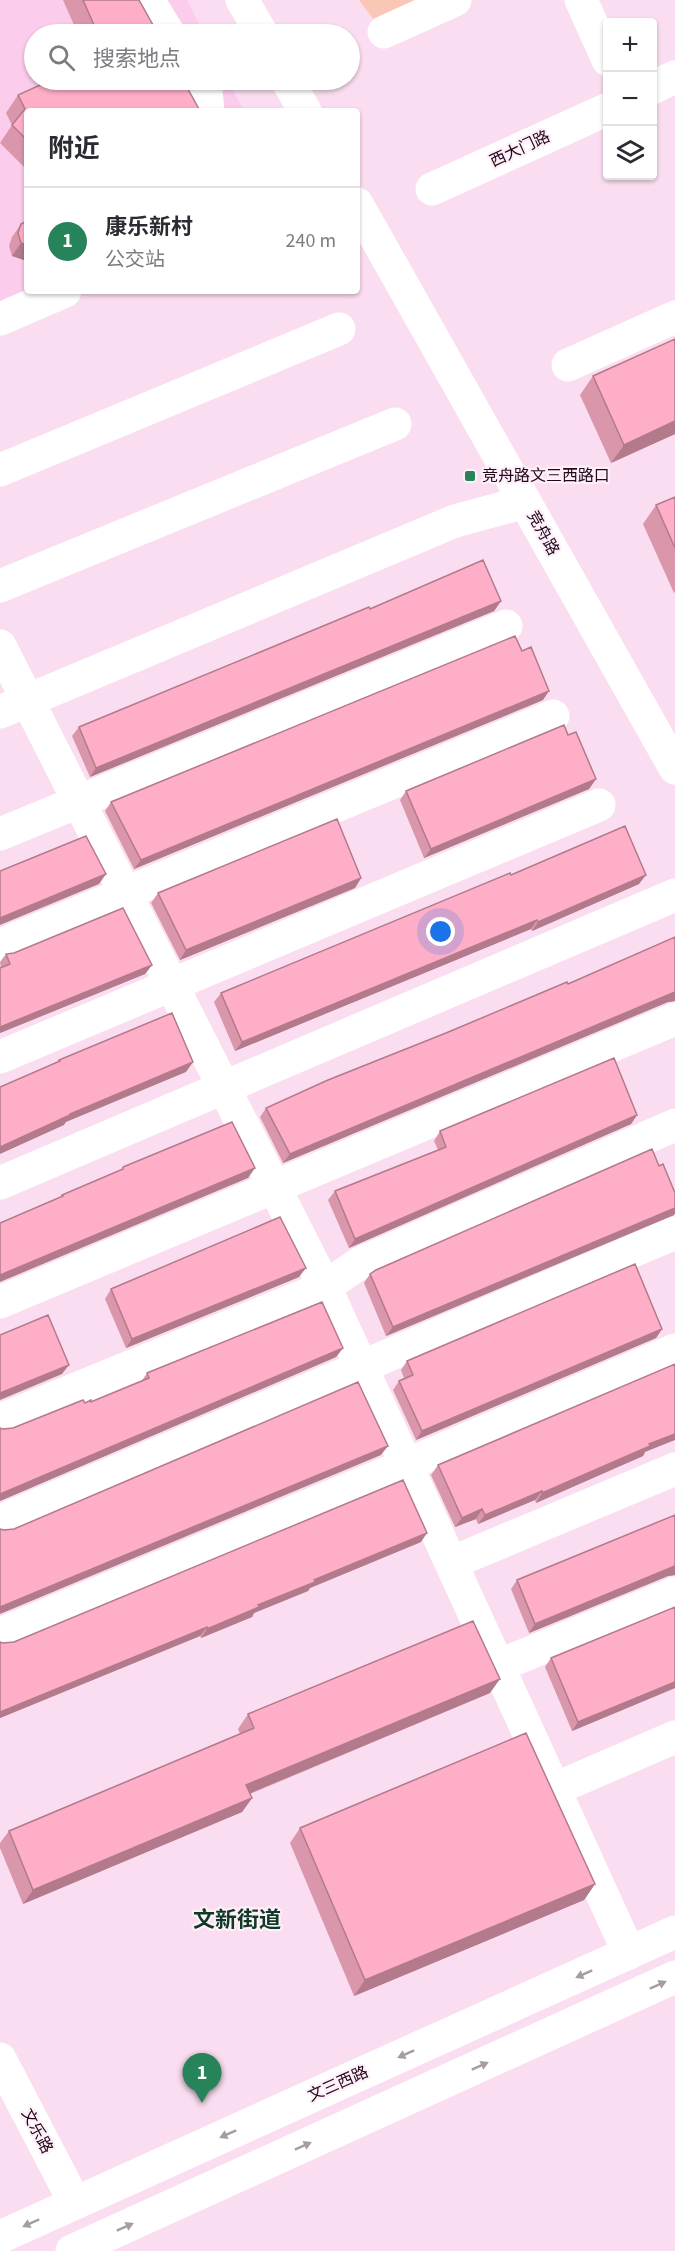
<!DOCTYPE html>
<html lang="zh">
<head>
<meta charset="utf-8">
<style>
  :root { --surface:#fff; --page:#f2f2f3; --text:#2b2b33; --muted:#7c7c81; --line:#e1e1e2; --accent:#278359 }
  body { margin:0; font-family:"Source Sans 3","Noto Sans SC",sans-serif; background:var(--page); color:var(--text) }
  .controls { position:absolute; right:18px; top:18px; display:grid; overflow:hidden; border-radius:6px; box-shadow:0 2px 4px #0004 }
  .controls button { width:54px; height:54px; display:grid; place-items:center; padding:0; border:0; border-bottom:2px solid var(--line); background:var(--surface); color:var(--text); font:30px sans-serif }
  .you { position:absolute; left:441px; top:932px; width:21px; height:21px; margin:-15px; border:4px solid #fff; border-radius:50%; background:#1a73e8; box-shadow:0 0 0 9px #1a73e833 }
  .badge { display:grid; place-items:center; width:39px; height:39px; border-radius:50%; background:var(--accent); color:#fff; font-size:20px; font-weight:700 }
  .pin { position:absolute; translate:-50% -50px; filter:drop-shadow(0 2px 3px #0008) }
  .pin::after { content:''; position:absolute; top:32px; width:21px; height:18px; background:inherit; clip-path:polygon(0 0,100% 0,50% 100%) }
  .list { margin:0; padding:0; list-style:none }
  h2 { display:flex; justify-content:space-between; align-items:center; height:78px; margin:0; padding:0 24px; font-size:26px }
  h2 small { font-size:20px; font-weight:400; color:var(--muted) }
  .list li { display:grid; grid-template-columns:39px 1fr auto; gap:18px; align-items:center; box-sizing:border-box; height:108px; padding:0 24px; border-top:2px solid var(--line) }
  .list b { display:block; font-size:22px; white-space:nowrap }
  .list p { margin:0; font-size:20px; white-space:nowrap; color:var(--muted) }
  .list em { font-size:20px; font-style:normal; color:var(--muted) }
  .icon { flex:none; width:33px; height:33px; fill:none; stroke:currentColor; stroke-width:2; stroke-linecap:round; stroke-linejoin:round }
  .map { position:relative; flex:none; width:675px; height:2251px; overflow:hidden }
  .search { position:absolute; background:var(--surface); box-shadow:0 2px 4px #0004; left:24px; top:24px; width:336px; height:66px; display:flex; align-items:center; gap:15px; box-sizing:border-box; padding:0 21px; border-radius:33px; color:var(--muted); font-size:22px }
  .panel { position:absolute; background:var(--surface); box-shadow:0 2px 4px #0004; left:24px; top:108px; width:336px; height:186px; border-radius:6px }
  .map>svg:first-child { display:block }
  .built { fill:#fbcceb }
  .green { fill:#fac7b6 }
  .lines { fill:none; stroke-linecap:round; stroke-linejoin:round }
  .minor { stroke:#fff; stroke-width:33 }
  .major { stroke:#fff; stroke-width:33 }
  .wall { fill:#da96ab }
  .shaded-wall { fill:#b27a8b }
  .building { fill:#feaec7; stroke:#b27a8b; stroke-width:1.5 }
  .oneway { fill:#a69da4 }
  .poi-dot { fill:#278359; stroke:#feeff9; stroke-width:2 }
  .labels { text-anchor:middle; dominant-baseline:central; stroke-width:4.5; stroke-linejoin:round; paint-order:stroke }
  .street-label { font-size:16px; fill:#21091b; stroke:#feeff9 }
  .poi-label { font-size:16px; fill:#21091b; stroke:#feeff9; text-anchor:start }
  .district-label { font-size:22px; font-weight:bold; fill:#0e3a25; stroke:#feeff9 }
</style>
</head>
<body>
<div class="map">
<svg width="675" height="2251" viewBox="0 0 675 2251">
  <rect width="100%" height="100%" fill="#faddf0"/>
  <path class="built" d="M0,0H187L204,34H34V80H227L244,111H27V291L0,303Z"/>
  <path class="green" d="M359,0H440L380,28Z"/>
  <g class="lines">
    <path class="minor" d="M148,0L169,34
      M242,0L262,34
      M581,0L608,60
      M384,32L455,0
      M198,80L206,90L208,111
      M287,80L305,111
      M652,88L675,77
      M432,189L608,109
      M357,204L675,768
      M0,319L65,291
      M568,365L675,317
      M0,470L339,329
      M0,586L395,424
      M0,646L325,1287L629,1953
      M0,712L455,521L525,502
      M0,834L506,626
      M0,945L553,716
      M0,1057L599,805
      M0,1183L675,895
      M0,1302L675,1019
      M0,1420L325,1287L360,1263L675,1125
      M0,1521L675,1233
      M451,1563L675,1469
      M0,1634L406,1465L675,1350
      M498,1666L675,1593
      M555,1789L675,1737
      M0,2059L75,2203"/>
    <path class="major" d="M0,2237L675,1932
      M72,2251L675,1977"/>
  </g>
  <path class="wall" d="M63,0H139L158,34H78Z
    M18,95L27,111V170L0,143L12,125L6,113Z
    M27,221V258L24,260L12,256L9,246L12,237L21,224Z
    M593,376L675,434L611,463L580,395Z
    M675,497V592L674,593L643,524L656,505Z
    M501,601L494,611L90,777L72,736L79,727L370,609Z
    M543,700L134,869L105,811L111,802Z
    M568,735L596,779L589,789L424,858L400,800L406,791Z
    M511,875L639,884L532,931L531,929L235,1051L214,1002L221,993Z
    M361,878L355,888L180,960L151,903L158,893Z
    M675,937V1001L668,1002L283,1163L260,1117L266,1108L568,984Z
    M6,954L152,965L145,974L0,1033V968H1L0,962Z
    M637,1115L631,1124L349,1248L328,1200L335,1191L438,1150L434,1141L440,1131Z
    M659,1166L675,1193V1213L674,1215L386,1336L364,1283L370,1274Z
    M299,1277L126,1348L105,1299L111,1289Z
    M662,1329L656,1338L416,1440L393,1390L399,1381L404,1378L401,1370L407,1361Z
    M343,1348L336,1357L0,1501V1428L3,1429L13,1428L85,1403L91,1402L141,1382L147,1373Z
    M645,1452L643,1456L536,1503L535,1500L478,1524L476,1519L455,1527L431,1475L438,1465Z
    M675,1515V1575L668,1576L529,1633L511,1589L517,1580Z
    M421,1542L310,1588L308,1591L254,1613L252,1617L201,1638L200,1636L0,1718V1642L3,1643L14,1642Z
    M675,1607V1688L572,1731L545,1667L551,1658Z
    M490,1693L250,1794L252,1798L242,1812L23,1904L0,1848V1843L9,1831L240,1734L238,1729L248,1714Z
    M300,1828L595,1884L584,1900L354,1996L290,1843Z"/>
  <path class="shaded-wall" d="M21,243L27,245V258L24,260L12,256Z
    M675,421V434L611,463L624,445Z
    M501,601L494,611L90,777L96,768Z
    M549,691L543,700L134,869L141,860Z
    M596,779L589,789L424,858L431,849Z
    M106,874L99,884L0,925V918Z
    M646,875L639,884L532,931L538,922Z
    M361,878L355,888L180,960L186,950Z
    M537,920L531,929L235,1051L242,1042Z
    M152,965L145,974L0,1033V1027Z
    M675,992V1001L668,1002L283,1163L290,1154Z
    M193,1062L186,1072L66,1122L64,1125L0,1154V1147L70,1114Z
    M637,1115L631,1124L349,1248L355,1239Z
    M255,1168L248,1178L0,1282V1275Z
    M675,1208V1213L674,1215L386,1336L393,1327Z
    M306,1268L299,1277L126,1348L132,1339Z
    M662,1329L656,1338L416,1440L422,1431Z
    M343,1348L336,1357L0,1501V1494Z
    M69,1365L62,1374L0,1400V1393Z
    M675,1434V1440L645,1452L643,1456L536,1503L542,1493L649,1444Z
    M388,1446L381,1455L0,1614V1607Z
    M542,1491L535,1500L478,1524L485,1515Z
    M482,1509L476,1519L455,1527L462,1518Z
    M427,1533L421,1542L310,1588L308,1591L254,1613L252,1617L201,1638L207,1629L314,1580Z
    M675,1566V1575L668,1576L529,1633L535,1624Z
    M207,1627L200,1636L0,1718V1712Z
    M500,1679L490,1693L236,1799L246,1785Z
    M675,1682V1688L572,1731L578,1722Z
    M252,1798L242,1812L23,1904L33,1890Z
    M595,1884L584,1900L354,1996L365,1980Z"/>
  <path class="building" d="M83,0H139L158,34H98Z
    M51,80H183L200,111H27V140L12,125L25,109L18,95Z
    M27,221V245L21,243L18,233L21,224Z
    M675,339V421L624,445L593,376Z
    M675,497V548L656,505Z
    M483,560L501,601L96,768L79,727L369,607L370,609Z
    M515,636L522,651L531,647L549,691L141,860L111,802Z
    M564,725L568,735L576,732L596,779L431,849L406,791Z
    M337,819L361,878L186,950L158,893Z
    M625,826L646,875L538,922L537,920L242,1042L221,993L510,873L511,875Z
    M86,836L106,874L0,918V871Z
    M123,908L152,965L0,1027V968L10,964L6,954L14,953Z
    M675,937V992L290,1154L266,1108L328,1080L446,1033L567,982L568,984Z
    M172,1013L193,1062L70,1114V1115L0,1147V1087L60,1061L59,1060Z
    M614,1058L637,1115L355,1239L335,1191L446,1147L440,1131Z
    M232,1122L255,1168L0,1275V1223L63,1196L62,1195L123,1169V1167Z
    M652,1149L659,1166L663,1164L675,1193V1208L393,1327L370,1274L376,1270Z
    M280,1217L306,1268L132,1339L111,1289Z
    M635,1264L662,1329L422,1431L399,1381L413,1375L407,1361Z
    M322,1302L343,1348L0,1494V1428L3,1429L13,1428L83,1400L85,1403L91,1400V1402L149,1378L147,1373Z
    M48,1315L69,1365L0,1393V1335Z
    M675,1364V1434L649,1444L650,1446L542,1493V1491L485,1515L482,1509L462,1518L438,1465Z
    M358,1382L388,1446L0,1607V1529L4,1530L14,1529Z
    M403,1480L427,1533L314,1580L315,1582L258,1605L259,1607L207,1629V1627L0,1712V1642L3,1643L14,1642Z
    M675,1515V1566L535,1624L517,1580Z
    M675,1607V1682L578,1722L551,1658Z
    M473,1621L500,1679L246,1785L252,1798L33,1890L9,1831L254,1728L248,1714Z
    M526,1733L595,1884L365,1980L300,1828Z"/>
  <defs><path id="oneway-solid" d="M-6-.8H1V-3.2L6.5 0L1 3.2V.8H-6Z" transform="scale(1.5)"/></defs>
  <g class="oneway">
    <use href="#oneway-solid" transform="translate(584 1974) rotate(156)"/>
    <use href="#oneway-solid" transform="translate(658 1985) rotate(-24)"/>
    <use href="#oneway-solid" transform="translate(406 2054) rotate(156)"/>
    <use href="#oneway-solid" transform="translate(480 2066) rotate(-24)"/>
    <use href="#oneway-solid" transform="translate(228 2134) rotate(156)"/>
    <use href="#oneway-solid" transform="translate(303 2146) rotate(-24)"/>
    <use href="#oneway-solid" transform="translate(31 2223) rotate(156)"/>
    <use href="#oneway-solid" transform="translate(125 2227) rotate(-24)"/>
  </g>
  <rect class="poi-dot" x="464" y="470" width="12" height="12" rx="3"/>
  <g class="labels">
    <g class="street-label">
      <text transform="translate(520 149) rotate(-25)">西大门路</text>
      <text transform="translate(543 533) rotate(61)">竞舟路</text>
      <text transform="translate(338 2084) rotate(-24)">文三西路</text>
      <text transform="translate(37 2131) rotate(62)">文乐路</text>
    </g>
    <g class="poi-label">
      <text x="482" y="476">竞舟路文三西路口</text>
    </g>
    <g class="district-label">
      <text x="237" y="1920">文新街道</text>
    </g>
  </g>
</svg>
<div class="controls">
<button>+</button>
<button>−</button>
<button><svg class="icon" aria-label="layers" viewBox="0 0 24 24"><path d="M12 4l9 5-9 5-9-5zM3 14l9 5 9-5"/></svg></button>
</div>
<div class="you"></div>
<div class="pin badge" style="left:202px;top:2103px">1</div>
<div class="search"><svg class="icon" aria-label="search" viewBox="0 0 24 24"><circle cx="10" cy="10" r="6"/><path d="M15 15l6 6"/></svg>搜索地点</div>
<section class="panel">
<h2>附近<small></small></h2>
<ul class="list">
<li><span class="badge">1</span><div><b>康乐新村</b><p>公交站</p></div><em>240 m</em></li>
</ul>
</section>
</div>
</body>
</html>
